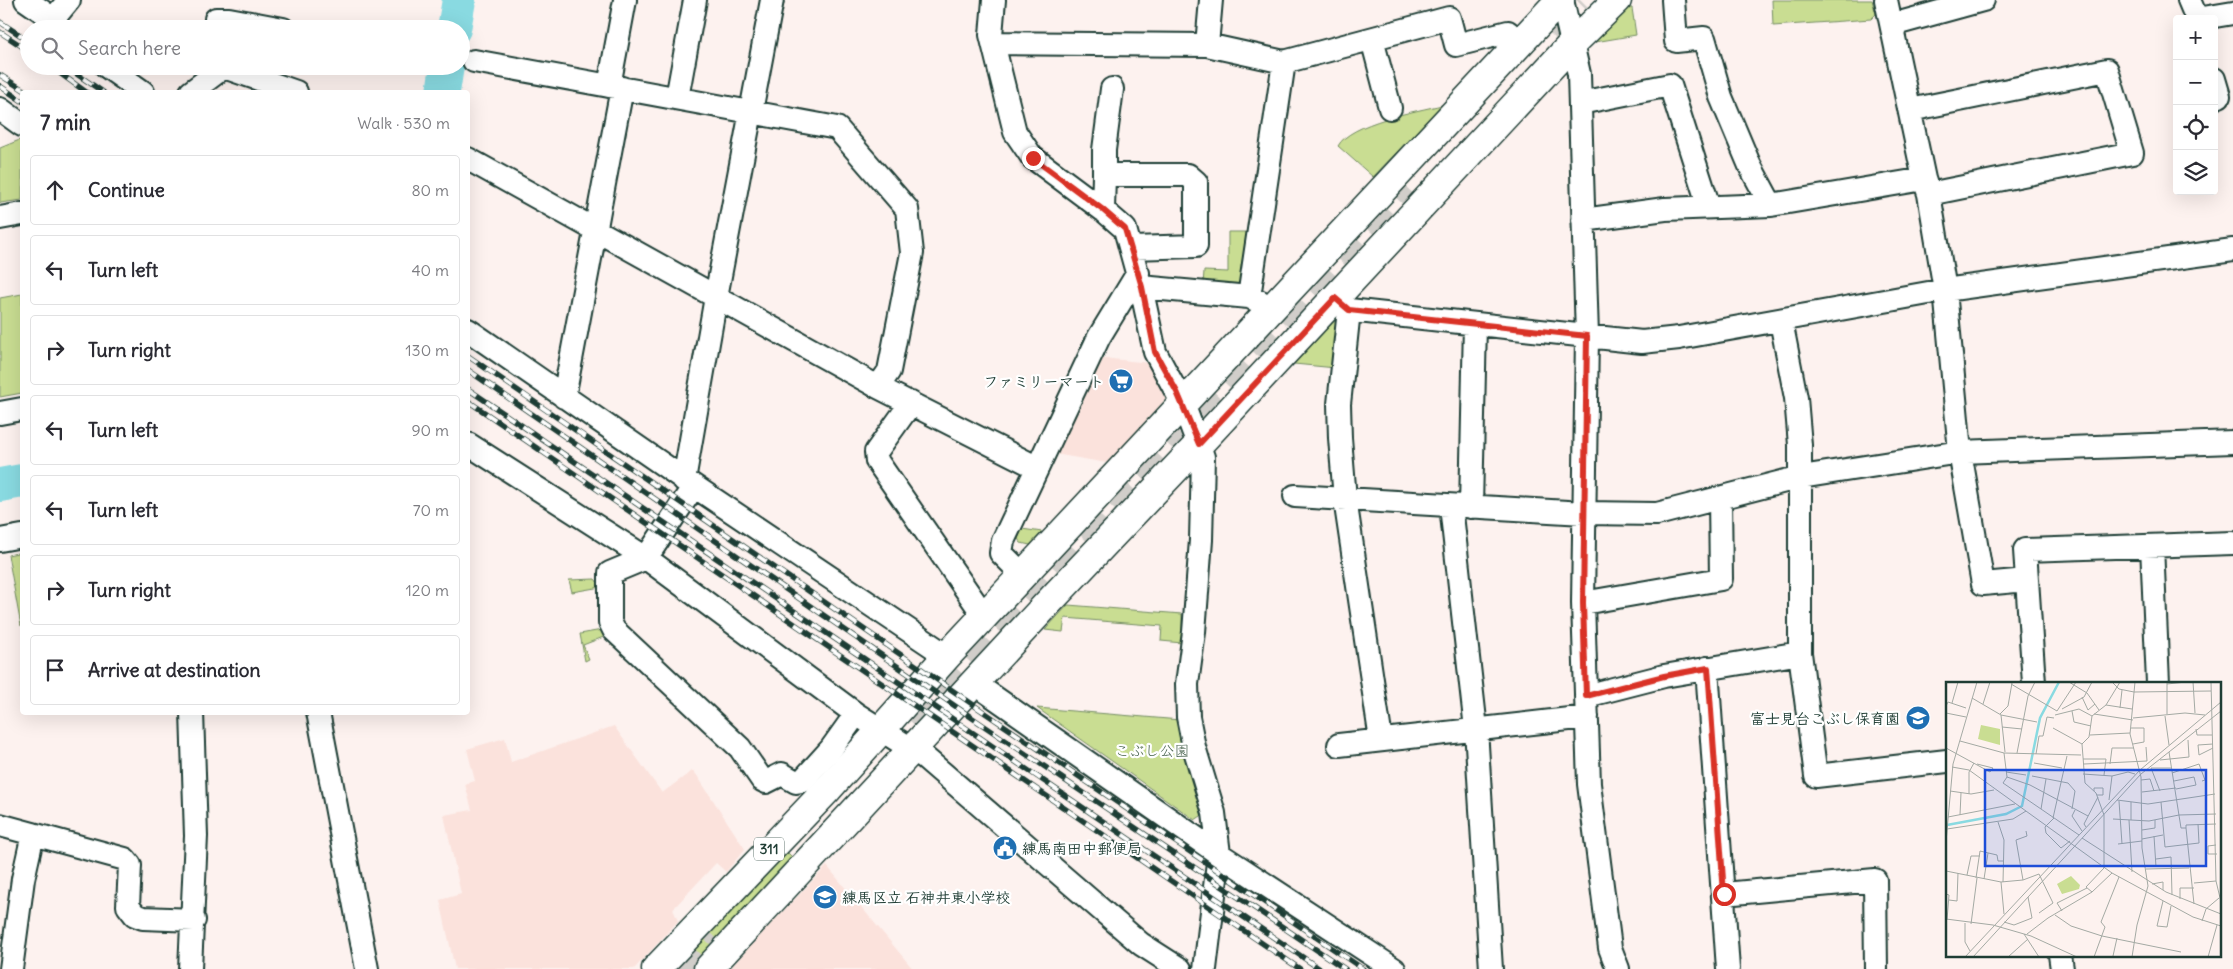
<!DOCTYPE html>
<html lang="en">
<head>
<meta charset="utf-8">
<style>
  :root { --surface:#fff; --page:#f2f2f3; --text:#2b2b33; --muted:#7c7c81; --line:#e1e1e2 }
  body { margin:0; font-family:Delius,"Klee One",sans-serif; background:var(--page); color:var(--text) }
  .controls { position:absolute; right:15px; top:15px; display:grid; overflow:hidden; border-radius:5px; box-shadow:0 5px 20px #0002 }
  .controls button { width:45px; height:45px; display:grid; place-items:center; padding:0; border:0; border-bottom:1px solid var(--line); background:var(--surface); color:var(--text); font:25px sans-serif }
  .stop { position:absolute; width:15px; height:15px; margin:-11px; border:4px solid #d93025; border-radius:50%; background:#fff }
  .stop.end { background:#d93025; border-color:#fff; box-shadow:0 1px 5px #0008 }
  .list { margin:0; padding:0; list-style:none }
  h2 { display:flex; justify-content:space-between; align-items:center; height:65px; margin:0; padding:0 20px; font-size:21px }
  h2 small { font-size:16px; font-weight:400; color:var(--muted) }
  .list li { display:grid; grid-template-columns:32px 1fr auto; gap:15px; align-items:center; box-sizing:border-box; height:70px; margin:0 10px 10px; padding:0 10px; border:1px solid var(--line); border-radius:5px }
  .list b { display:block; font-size:19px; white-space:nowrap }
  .list em { font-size:16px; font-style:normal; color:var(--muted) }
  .icon { flex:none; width:28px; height:28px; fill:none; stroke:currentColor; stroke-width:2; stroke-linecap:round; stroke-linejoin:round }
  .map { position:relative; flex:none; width:2233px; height:969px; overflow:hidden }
  .search { position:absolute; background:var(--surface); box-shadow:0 5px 20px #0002; left:20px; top:20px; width:450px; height:55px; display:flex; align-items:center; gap:12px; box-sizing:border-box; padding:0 18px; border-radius:28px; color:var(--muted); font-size:19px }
  .panel { position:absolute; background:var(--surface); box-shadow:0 5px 20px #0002; left:20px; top:90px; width:450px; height:625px; border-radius:5px }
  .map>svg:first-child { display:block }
  .built { fill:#fbe2dc }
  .green { fill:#c9dd92; stroke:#748d63 }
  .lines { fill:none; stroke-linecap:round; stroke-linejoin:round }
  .river { stroke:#89dae1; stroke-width:34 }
  .major-tunnel { stroke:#d1ceca; stroke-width:28; stroke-dasharray:28 14; stroke-linecap:butt }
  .minor-casing { stroke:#1f3d34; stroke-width:26 }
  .major-casing { stroke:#1f3d34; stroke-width:31 }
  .minor { stroke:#fff; stroke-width:22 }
  .major { stroke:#fff; stroke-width:28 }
  .rail-casing { stroke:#1f3d34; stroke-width:5.5 }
  .rail { stroke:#fff; stroke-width:4; stroke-dasharray:11; stroke-linecap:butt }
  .route { stroke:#d93025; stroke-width:6 }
  .labels { text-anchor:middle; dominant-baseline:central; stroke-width:4.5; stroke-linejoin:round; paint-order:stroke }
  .shield { fill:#fff; stroke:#627771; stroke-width:1 }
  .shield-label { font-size:14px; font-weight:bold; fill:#1f3d34 }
  .poi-label { font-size:15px; font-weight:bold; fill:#1f3d34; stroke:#fff; text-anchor:end }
  .park-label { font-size:15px; fill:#415d47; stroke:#fff }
  .inset-river { fill:none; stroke:#89dae1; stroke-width:2.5 }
  .inset-road { fill:none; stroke:#a4aaa4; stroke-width:1 }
  .view { fill:#1d4ed8; fill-opacity:0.15; stroke:#1d4ed8; stroke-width:2.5 }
  .inset-edge { fill:none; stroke:#1f3d34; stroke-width:2.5 }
</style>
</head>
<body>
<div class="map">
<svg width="2233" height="969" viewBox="0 0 2233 969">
  <rect width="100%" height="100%" fill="#fdf2ef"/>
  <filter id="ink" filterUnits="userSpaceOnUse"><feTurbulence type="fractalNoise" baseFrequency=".02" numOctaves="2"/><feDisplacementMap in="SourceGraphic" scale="10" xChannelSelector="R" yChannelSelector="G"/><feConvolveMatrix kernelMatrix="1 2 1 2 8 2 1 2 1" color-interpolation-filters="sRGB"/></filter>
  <g filter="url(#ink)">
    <path class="built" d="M1094,357L1149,363L1167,398L1107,463L1049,453Z
      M614,726L662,793L692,771L696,774L745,849L726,872L716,863L673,909L678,921L634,969H455L440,900L461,894L444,815L472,810L465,784L475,781L467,749L505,738L511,762Z
      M827,866L913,969H730L767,928Z"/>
    <path class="green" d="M1772,0H1872L1876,14L1871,19L1773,26Z
      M1629,8H1632L1636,35L1595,42Z
      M1442,105L1373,177L1338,146C1350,123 1417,111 1442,105Z
      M22,139V200L0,203V148Z
      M1228,232H1250L1243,282L1237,289L1203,285L1204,271L1228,272Z
      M22,294V393L0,397V298Z
      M1339,316L1336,368L1294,364Z
      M1022,529L1042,532L1030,545L1021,543L1018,539Z
      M22,552V625L21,626L8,555Z
      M595,579L601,587L572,592L569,580Z
      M1068,605L1182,614V643L1161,641L1162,626L1065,618L1063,632L1045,630Z
      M602,630L617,643L613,647L606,636L583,645L589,659L585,661L580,634Z
      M1037,708L1180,720L1204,814L1195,820Z
      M784,849L797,862L693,969H668Z"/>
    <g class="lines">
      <path class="river" d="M454,29L459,0
        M443,92L447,66
        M0,485L22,481"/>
      <path class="major-tunnel" d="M1549,32L1581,0
        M908,719L1405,186
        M675,969L710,932"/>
      <defs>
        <path id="minor" d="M26,0L49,16L55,17L69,0
          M994,0L991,35L1015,132L1032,157L1103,210L1125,229L1141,287L1155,352L1183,404L1203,457L1201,540L1194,632L1187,684L1188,717L1194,747L1214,813L1219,854L1205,969
          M1562,0L1579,74L1587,336L1583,603L1589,784L1610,948L1618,969
          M1673,0L1676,41L1704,38L1721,97L1750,166L1771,205
          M1886,0L1924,179L1929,194L1945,290L1960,452L1983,584L2027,580
          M2189,0L2197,19
          M216,19H229L283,29
          M2197,19L2233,13
          M1892,25L1983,0
          M1372,39L1390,108
          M993,43L1207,45L1284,62L1449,18L1456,45L1508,32L1519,43
          M1207,45L1211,0
          M474,61L837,128L907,209L912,253L889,371L878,387
          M106,66L143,92
          M2214,79L2219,96L2214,98
          M609,86L625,0
          M191,92L224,67L296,92
          M677,98L695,0
          M1580,103L1670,85L1709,207
          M0,109L22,125
          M1910,110L2107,70L2132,153L1929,194
          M468,159L878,387L1036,467
          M1104,175V150L1112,89
          M1103,210L1104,175H1188L1196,182V246L1132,248
          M0,218L22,214
          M1583,220L1665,209L1771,205L1924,179
          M1141,287L1249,297L1261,302
          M1249,297L1284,62
          M1335,298L1349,310L1642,342L1679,338L1945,290L2233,250
          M1349,310L1339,404L1340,438L1345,499L1381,740
          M1781,321L1796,398L1800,445V653L1816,776L1947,761
          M468,330L694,486L947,656
          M564,397L622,88
          M911,403L876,452L877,461L985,617
          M0,413L22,409
          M468,444L646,558L856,714L924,757L1141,944L1180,969
          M684,480L716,297L772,0
          M694,486L646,558L610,573V622L614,630L740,748L762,780L766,782L782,774L796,782L802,781L831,749L856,714
          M1295,496L1584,513L1657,514L1801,477L1960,452L2233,442
          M1451,506L1476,729L1491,969
          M1471,507L1475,324
          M0,540L22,536
          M2152,546L2158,683
          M1023,575L1001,553L1003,541L1099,337L1138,273
          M1583,603L1721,579L1720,498
          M1707,668L1728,969
          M974,683L1219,854L1394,969
          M2034,683L2025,550L2233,543
          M1586,696L1664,676L1800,653
          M318,712L367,969
          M1339,745L1587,717
          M0,825L125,859L130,865L128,906L135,915L143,918L194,920
          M1724,894L1875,880L1876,969
          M2060,955L2062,969
          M11,969L23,879L33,834
          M190,969L196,836L192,712"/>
        <path id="major" d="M656,969L828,789L947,656L1560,0
          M708,969L1048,603L1199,444L1572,44L1617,0"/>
      </defs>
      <use href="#minor" class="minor-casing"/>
      <use href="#major" class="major-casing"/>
      <use href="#minor" class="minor"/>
      <use href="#major" class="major"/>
      <defs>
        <path id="rail" d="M0,22L29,41
          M0,32L29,51
          M50,66L86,92
          M65,66L103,92
          M0,75L27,92
          M0,86L22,101
          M468,356L978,708L1363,969
          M468,370L971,717L1345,969
          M468,389L1320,969
          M468,401L1300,969"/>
      </defs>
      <use href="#rail" class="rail-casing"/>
      <use href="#rail" class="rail"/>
    </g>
  </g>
  <g class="lines" filter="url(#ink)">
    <path class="route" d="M1033,158L1103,210L1125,229L1142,287L1155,352L1177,392L1199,444L1335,298L1349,310L1587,336L1583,603L1586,696L1664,676L1708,668L1724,894"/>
  </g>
  <defs>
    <symbol id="supermarket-disc" viewBox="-11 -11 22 22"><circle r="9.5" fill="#1f6fb2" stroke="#fff"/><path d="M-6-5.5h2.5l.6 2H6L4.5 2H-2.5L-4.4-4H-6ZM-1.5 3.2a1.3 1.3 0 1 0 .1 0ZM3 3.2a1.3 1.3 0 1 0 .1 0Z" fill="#fff"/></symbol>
    <symbol id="school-disc" viewBox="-11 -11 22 22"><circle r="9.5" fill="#1f6fb2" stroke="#fff"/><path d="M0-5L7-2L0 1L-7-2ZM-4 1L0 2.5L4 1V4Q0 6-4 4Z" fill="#fff"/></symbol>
    <symbol id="civic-disc" viewBox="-11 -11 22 22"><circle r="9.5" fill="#1f6fb2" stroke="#fff"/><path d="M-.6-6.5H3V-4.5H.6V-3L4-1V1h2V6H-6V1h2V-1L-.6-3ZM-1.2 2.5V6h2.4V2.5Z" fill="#fff"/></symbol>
  </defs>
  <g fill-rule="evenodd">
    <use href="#supermarket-disc" x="1107" y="367" width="28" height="28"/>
    <use href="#school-disc" x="1904" y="704" width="28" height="28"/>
    <use href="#civic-disc" x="991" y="834" width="28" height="28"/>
    <use href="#school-disc" x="811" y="883" width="28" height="28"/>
  </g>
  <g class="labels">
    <rect class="shield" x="754" y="837.5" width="30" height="23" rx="4"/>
    <g class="shield-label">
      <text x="769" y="849">311</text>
    </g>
    <g class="poi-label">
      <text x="1104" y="381">ファミリーマート</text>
      <text x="1900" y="718">富士見台こぶし保育園</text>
      <text x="1022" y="848" text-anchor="start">練馬南田中郵便局</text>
      <text x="842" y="897" text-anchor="start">練馬区立 石神井東小学校</text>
    </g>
    <g class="park-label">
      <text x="1152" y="750">こぶし公園</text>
    </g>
  </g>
  <g transform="translate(1946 682)">
    <rect width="275" height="275" fill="#fdf2ef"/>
    <path d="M35,43L54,47V63L32,57ZM125,194L134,203L133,207L116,212L111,202Z" fill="#c9dd92"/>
    <path class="inset-river" d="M1,143L60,132L76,124L94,36L113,0"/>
    <path class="inset-road" d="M123,0L141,11L153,28M166,0L173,7L188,10L265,9M247,0L249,31M265,0L270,199L275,220M65,2L111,29L130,0M221,2L240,0M136,15L142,28L149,22M26,16L55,33L59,70M6,21L12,0M37,22L44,0M160,23L186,27M0,24L2,20L20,26M174,26L176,8M116,27L138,15L146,0M126,29L128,40L145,44M0,31L20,35M54,32L62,24L66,1M148,32L187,38M221,32V0M55,33L91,40M109,33L133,27L146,34M219,34L223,63M187,36L239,31L259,33M56,45L76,47M107,46L136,62M185,46H198V60L187,62M250,47L251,53H266M144,53L184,51M14,59L58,71L135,73M267,62L252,63L253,73L267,66M0,66L44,90L47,86L31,82M223,70L235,146H240M58,71L61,95M71,71L82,14L89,0M90,72L93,54H97L101,35L108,36M137,77H160L158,93M214,78L243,75L242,58M88,81L116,86M138,82L201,79L200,65M164,82L166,66H188M6,85L23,88L166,191L247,235L275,244M60,90L80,93M226,91L253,82L259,98L256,99M137,92L166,94L182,90L189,92M86,94L122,101L129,109L126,127M61,95L57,101L133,153M61,95L84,103L142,134M195,98L204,97L208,109M228,99L248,95L250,103L230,107M4,109L25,112L48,108M148,109V106H157V113H151M214,109L205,86H225M196,110L230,106M23,112V90L28,81M163,118L166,94M171,118L202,122L269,112M173,119L176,162M215,120L219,165L253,161L252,142M95,127L100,97M129,128L126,134L136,149M14,133L15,111M2,135L69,122M107,136L121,74M108,136L99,145L100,151L115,166L124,159M167,137L203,139L233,133L270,132M183,138L186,190M185,138V120M52,140L58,158L57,200M140,145L138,142L152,115M240,146L248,222M240,146V143L270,142M1,147L67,137L80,129M196,148L209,146V138M208,154L210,185M136,156L220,210L275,232M196,157L217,153M0,160L7,82L31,0M172,162L196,159M270,163L262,164V172H271M210,177L225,175L226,213M200,187L243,186M0,189L55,200L77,198L93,192L107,221L93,231M21,193L25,174H34M30,196L34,169L51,173L52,179H58M38,197L42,171M77,198L70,158L81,154L80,149M55,200L58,232M248,201L270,199M206,202L217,200V208M146,210L140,205L158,186V133L150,111L139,101L136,62L143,55L146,34L160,23L174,0M0,212L3,213L1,238M234,217V206H248M3,218L11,219L12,191M217,219L211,244L221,245L225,224M116,229L111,221L141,206M109,233L125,244L156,254L235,270M0,237L47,243L85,254L131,275M256,239L260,227L273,216M58,240L68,243L86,236L82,215M19,241V260L24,269M25,242L31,196M78,252L93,275M81,252L102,236L146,210L166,191M167,274L171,256M19,275L194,88L275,20M27,275L195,92L275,29M62,275L82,257M148,275L159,245L155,240L173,195M186,275L191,243L202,204L196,166L195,95L184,52L189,0M262,275L271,243"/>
    <path class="view" d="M39,88H260V184H39Z"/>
    <rect width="275" height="275" class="inset-edge"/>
  </g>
</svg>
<div class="controls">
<button>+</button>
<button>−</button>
<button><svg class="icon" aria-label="locate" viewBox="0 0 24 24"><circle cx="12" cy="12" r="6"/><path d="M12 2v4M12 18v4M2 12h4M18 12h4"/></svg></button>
<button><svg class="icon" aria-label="layers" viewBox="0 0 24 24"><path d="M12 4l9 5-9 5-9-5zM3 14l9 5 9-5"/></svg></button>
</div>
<div class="stop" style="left:1724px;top:894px"></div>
<div class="stop end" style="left:1033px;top:158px"></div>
<div class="search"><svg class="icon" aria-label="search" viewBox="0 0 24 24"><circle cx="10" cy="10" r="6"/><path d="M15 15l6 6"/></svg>Search here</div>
<section class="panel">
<h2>7 min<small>Walk · 530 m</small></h2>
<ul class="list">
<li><svg class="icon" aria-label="ahead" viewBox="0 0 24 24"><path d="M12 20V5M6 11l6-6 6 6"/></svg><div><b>Continue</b></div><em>80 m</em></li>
<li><svg class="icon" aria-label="left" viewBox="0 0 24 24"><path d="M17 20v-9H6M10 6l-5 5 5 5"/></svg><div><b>Turn left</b></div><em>40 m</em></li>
<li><svg class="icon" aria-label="right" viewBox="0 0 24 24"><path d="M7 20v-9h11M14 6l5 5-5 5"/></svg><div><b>Turn right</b></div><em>130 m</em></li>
<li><svg class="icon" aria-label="left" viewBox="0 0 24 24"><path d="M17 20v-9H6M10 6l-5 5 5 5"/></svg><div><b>Turn left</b></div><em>90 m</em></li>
<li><svg class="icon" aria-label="left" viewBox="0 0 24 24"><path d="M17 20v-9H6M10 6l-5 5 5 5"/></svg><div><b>Turn left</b></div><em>70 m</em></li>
<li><svg class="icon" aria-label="right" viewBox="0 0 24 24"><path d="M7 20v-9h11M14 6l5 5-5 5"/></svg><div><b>Turn right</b></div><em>120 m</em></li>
<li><svg class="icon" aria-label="arrive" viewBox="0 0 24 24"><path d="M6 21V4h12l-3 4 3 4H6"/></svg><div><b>Arrive at destination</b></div></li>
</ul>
</section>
</div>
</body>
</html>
